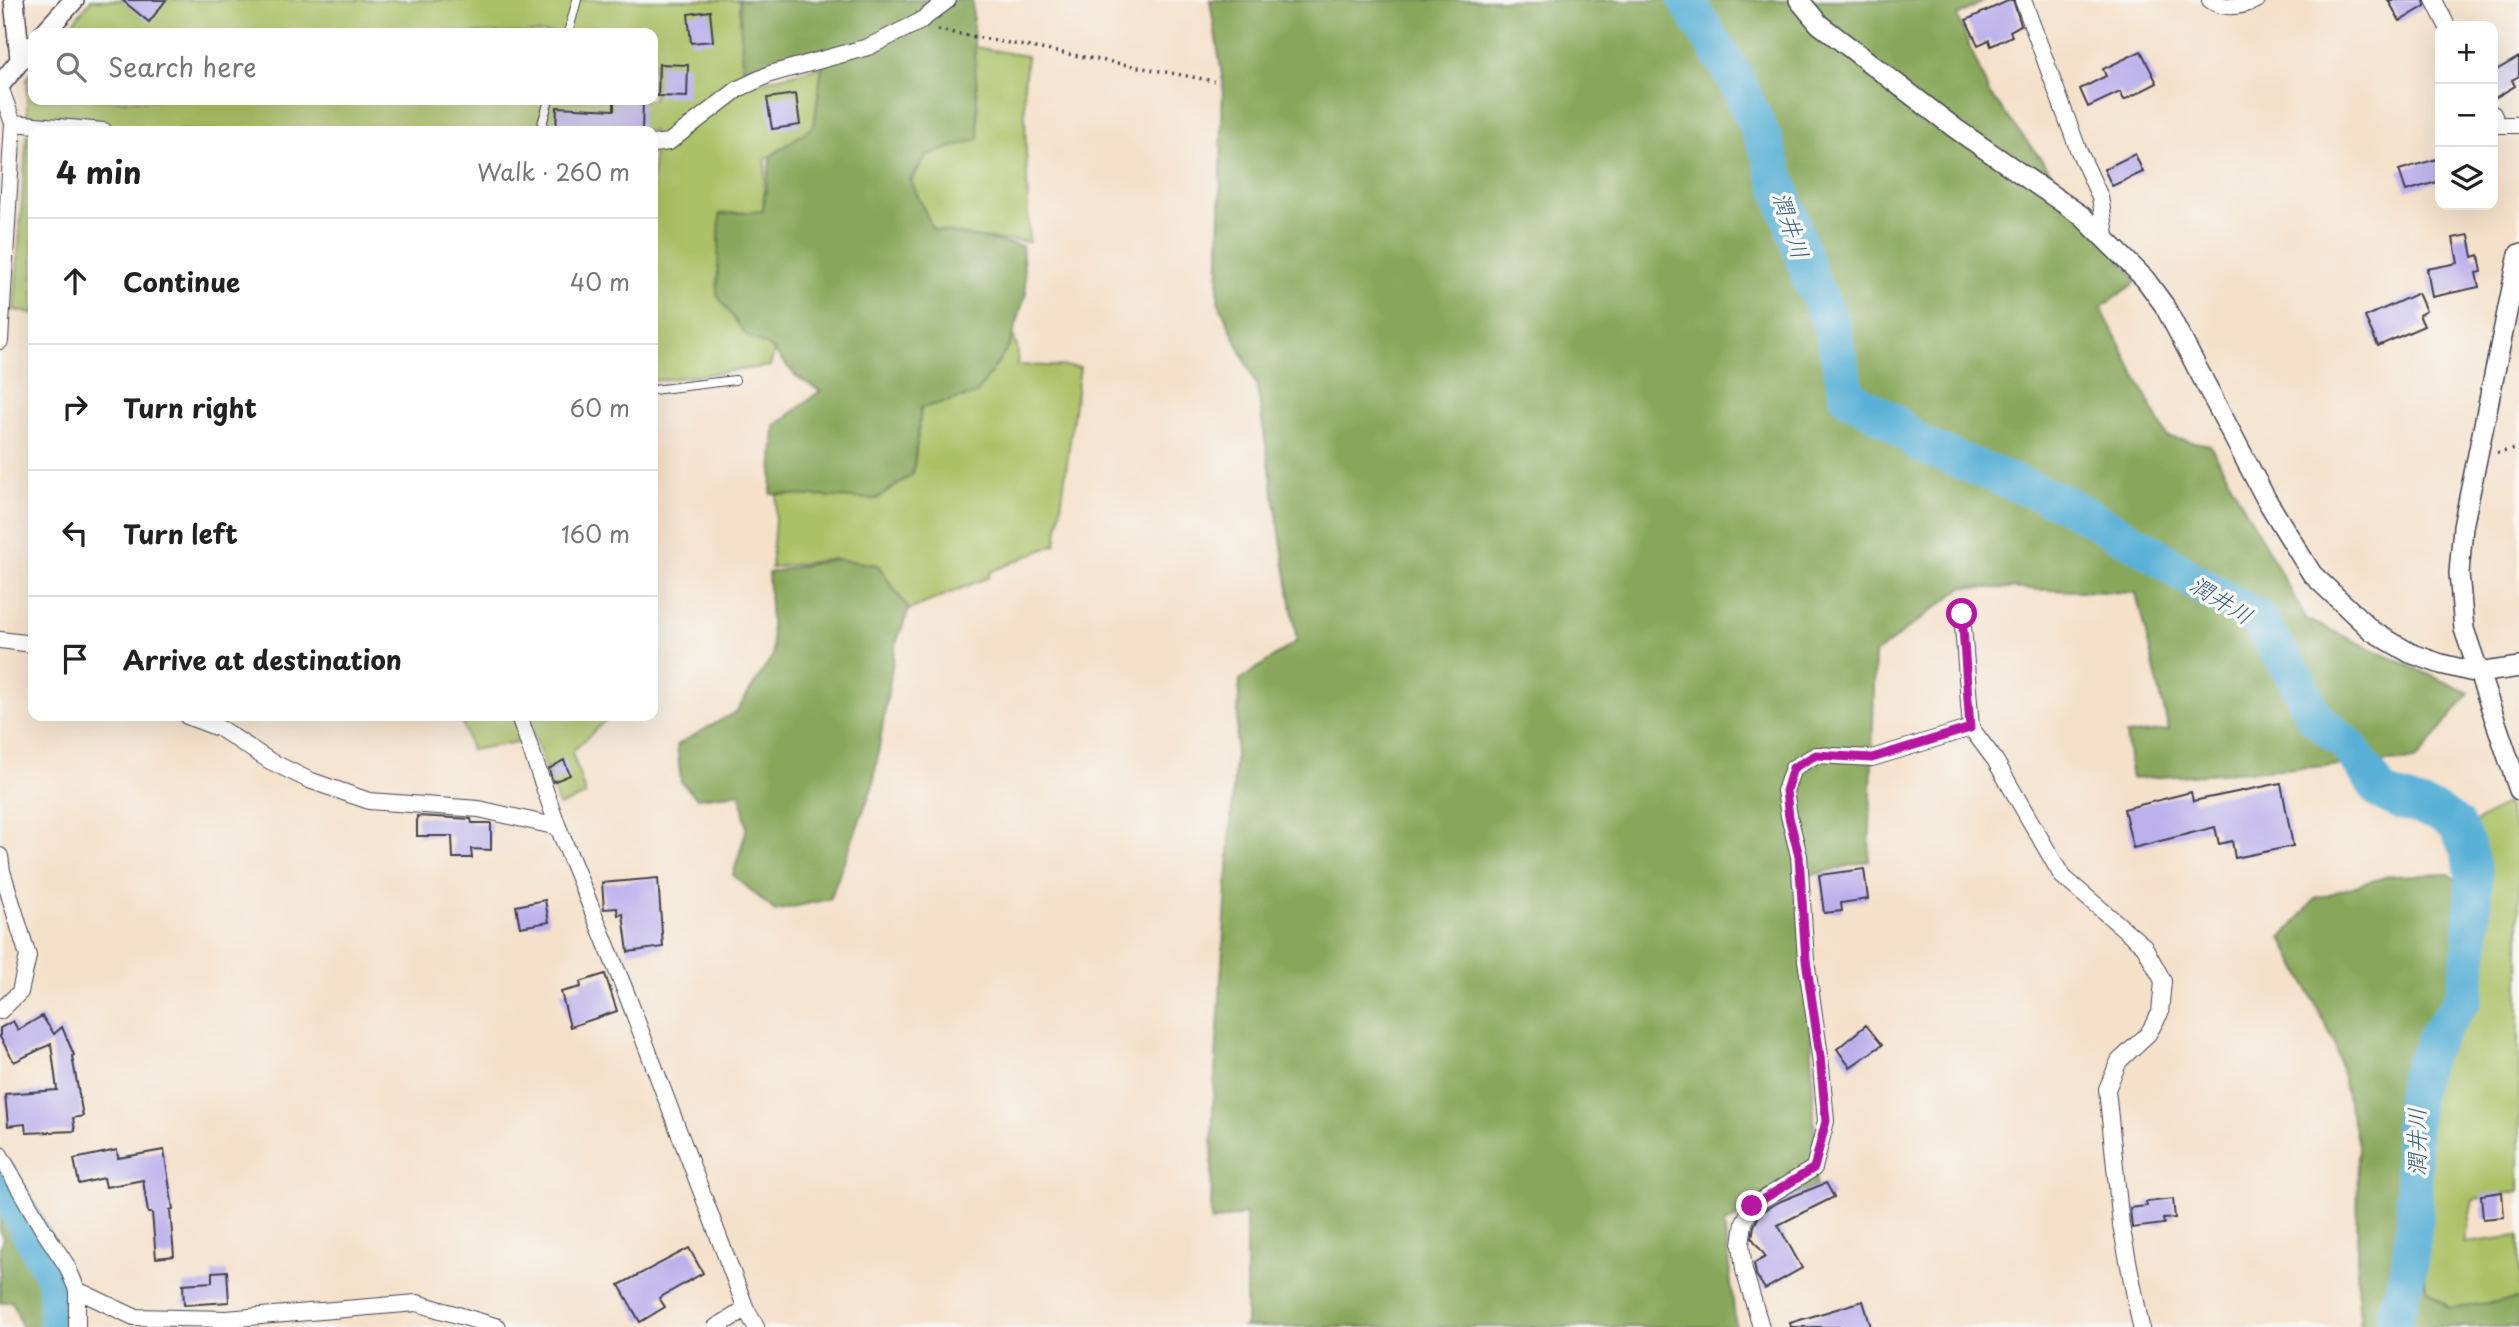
<!DOCTYPE html>
<html lang="en">
<head>
<meta charset="utf-8">
<style>
  :root { --surface:#fff; --page:#f6f6f6; --text:#222; --muted:#767676; --line:#e0e0e0 }
  body { margin:0; font-family:"Playpen Sans","Klee One",sans-serif; background:var(--page); color:var(--text) }
  .controls { position:absolute; right:21px; top:21px; display:grid; overflow:hidden; border-radius:14px; box-shadow:0 7px 28px #0002 }
  .controls button { width:63px; height:63px; display:grid; place-items:center; padding:0; border:0; border-bottom:2px solid var(--line); background:var(--surface); color:var(--text); font:35px sans-serif }
  .stop { position:absolute; width:21px; height:21px; margin:-16px; border:5px solid #b5179e; border-radius:50%; background:#fff }
  .stop.end { background:#b5179e; border-color:#fff; box-shadow:0 2px 7px #0008 }
  .list { margin:0; padding:0; list-style:none }
  h2 { display:flex; justify-content:space-between; align-items:center; height:91px; margin:0; padding:0 28px; font-size:30px }
  h2 small { font-size:23px; font-weight:400; color:var(--muted) }
  .list li { display:grid; grid-template-columns:46px 1fr auto; gap:21px; align-items:center; box-sizing:border-box; height:126px; padding:0 28px; border-top:2px solid var(--line) }
  .list b { display:block; font-size:26px; white-space:nowrap }
  .list em { font-size:23px; font-style:normal; color:var(--muted) }
  .icon { flex:none; width:38px; height:38px; fill:none; stroke:currentColor; stroke-width:2; stroke-linecap:round; stroke-linejoin:round }
  .map { position:relative; flex:none; width:2519px; height:1327px; overflow:hidden }
  .search { position:absolute; background:var(--surface); box-shadow:0 7px 28px #0002; left:28px; top:28px; width:630px; height:77px; display:flex; align-items:center; gap:18px; box-sizing:border-box; padding:0 24px; border-radius:14px; color:var(--muted); font-size:26px }
  .panel { position:absolute; background:var(--surface); box-shadow:0 7px 28px #0002; left:28px; top:126px; width:630px; height:595px; border-radius:14px }
  .map>svg:first-child { display:block }
  .green { fill:#abc165; stroke:#667250; stroke-width:2 }
  .forest { fill:#88a75a; stroke:#55644a; stroke-width:2 }
  .lines { fill:none; stroke-linecap:round; stroke-linejoin:round }
  .river { stroke:#5ab1d7; stroke-width:37 }
  .building { fill:#bbb0ec }
  .service-casing { stroke:#423f50; stroke-width:10 }
  .minor-casing { stroke:#423f50; stroke-width:18 }
  .tertiary-casing { stroke:#423f50; stroke-width:22 }
  .path { stroke:#423f50; stroke-width:3.5; stroke-dasharray:2 5; stroke-linecap:butt }
  .service { stroke:#fff; stroke-width:8 }
  .minor { stroke:#fff; stroke-width:16 }
  .tertiary { stroke:#fff; stroke-width:19 }
  .route { stroke:#b5179e; stroke-width:9 }
  .labels { text-anchor:middle; dominant-baseline:central; stroke-width:7; stroke-linejoin:round; paint-order:stroke }
  .water-label { font-size:23px; font-style:italic; fill:#385b79; stroke:#f6f6f2 }
</style>
</head>
<body>
<div class="map">
<svg width="2519" height="1327" viewBox="0 0 2519 1327">
  <rect width="100%" height="100%" fill="#f6f6f2"/>
  <filter id="ink" filterUnits="userSpaceOnUse"><feTurbulence type="fractalNoise" baseFrequency=".0143" numOctaves="2"/><feDisplacementMap in="SourceGraphic" scale="14" xChannelSelector="R" yChannelSelector="G"/><feConvolveMatrix kernelMatrix="1 2 1 2 8 2 1 2 1" color-interpolation-filters="sRGB"/></filter>
  <filter id="wash" filterUnits="userSpaceOnUse"><feTurbulence type="fractalNoise" baseFrequency=".00686" numOctaves="4" result="noise"/><feDisplacementMap in="SourceGraphic" scale="28" xChannelSelector="R" yChannelSelector="G"/><feGaussianBlur stdDeviation="1.57" result="paint"/><feColorMatrix in="noise" values="0 0 0 0 0 0 0 0 0 0 0 0 0 0 0 0 0 1.4 0 .05"/><feComposite in="paint" operator="in"/></filter>
  <g filter="url(#wash)">
    <rect width="100%" height="100%" fill="#f5e1ca"/>
    <path class="green" d="M91,0H739L745,86L822,66L814,126L766,159L763,211L720,215L776,345L770,366L653,381V131H136L44,121L27,114V78L33,71V100H653V33H64Z
      M969,46L1027,56L1024,86L1029,242L933,234L911,182L927,155Z
      M27,135H33V314L14,310Z
      M1013,335L1018,350L1017,365L1080,367L1056,544L990,572L989,577L909,610L872,564L834,559L771,568L777,494L877,499L913,474L921,408L976,394Z
      M460,716H514L523,741L471,750Z
      M527,716H610L572,752L586,795L559,806Z
      M2506,804L2519,842V1191L2473,1200L2464,1243L2519,1236V1305L2459,1315L2426,1289L2413,1117L2474,908L2471,825Z"/>
    <path class="forest" d="M739,0H972L979,139L927,155L910,179L933,229L1022,246L1026,293L1010,345L976,394L921,408L913,474L876,499L771,494L775,426L820,391L796,376L772,349L745,334L717,295L720,214L763,211L771,156L814,126L823,60L743,68Z
      M1210,0H1986L1957,16L1989,93L2137,281L2101,308L2167,437L2210,445L2306,619L2469,693L2417,760L2132,779L2126,735L2169,730L2136,593L1963,587L1875,654L1869,861L1807,876L1816,1187L1724,1223L1736,1327H1243L1246,1325V1214L1211,1222L1213,1107L1240,680L1297,641L1257,387L1218,301L1223,82Z
      M834,559L878,565L909,610L896,643L873,785L830,899L775,911L733,875L747,828L740,793L697,798L681,782L677,745L737,711L773,655L768,573Z
      M2449,874L2474,895L2480,989L2438,1041L2426,1095L2420,1251L2426,1289L2448,1308L2519,1299V1327H2361L2357,1285L2358,1145L2335,1043L2282,938L2316,898L2388,876Z
      M0,1184L16,1222L47,1278L54,1298L57,1327H22L12,1301L0,1303V1248L3,1238L0,1230Z"/>
    <g class="lines">
      <path class="river" d="M1686,0L1734,76L1766,145L1811,281L1831,323L1848,397L1893,422L1921,445L2066,504L2150,551L2189,578L2258,619L2298,682L2314,717L2347,744L2381,792L2395,799L2436,812L2456,825L2466,844L2474,874L2471,945L2464,998L2436,1036L2417,1079L2412,1124L2415,1218L2409,1267L2394,1319L2395,1327
        M0,1177L56,1281L57,1327"/>
    </g>
    <g id="blocks">
      <path class="building" d="M122,0H166L149,22Z
        M2010,0H2013L2021,25L2010,31L2012,36L1991,46L1989,40L1978,45L1966,20Z
        M2388,0H2424L2425,6L2400,21Z
        M710,11L713,41L691,43L688,14Z
        M2141,51L2157,83L2124,100L2120,92L2088,107L2080,89L2106,76L2103,69Z
        M2519,57V76L2512,80L2515,86L2493,99V72Z
        M659,64L688,65L687,97L658,96Z
        M796,94L800,125L772,129L767,98Z
        M614,101L643,103L642,131H556L557,107L614,110Z
        M2135,154L2143,172L2112,186L2104,169Z
        M2440,158V181L2406,191L2399,170Z
        M2469,235L2473,257L2479,255L2482,272L2476,273L2479,287L2432,297L2427,269L2458,263L2453,238Z
        M2418,293L2426,311L2419,315L2424,326L2378,346L2365,317Z
        M564,760L570,775L553,782L549,769Z
        M2281,783L2293,846L2235,858L2232,841L2219,844L2215,827L2133,848L2124,809L2191,792L2193,801Z
        M417,816L471,819L472,823H491V850L471,849L472,858H453L452,836H417Z
        M1864,869L1868,899L1841,903L1842,911L1824,913L1819,875Z
        M658,878L663,947L628,952L623,914L618,915L617,908L604,909L602,883Z
        M545,900L549,922L520,927L516,906Z
        M605,974L617,1011L570,1027L561,992L581,987L580,982Z
        M42,1016L54,1034L62,1027L74,1055L72,1056L83,1116L73,1118L75,1131L26,1133L25,1124L8,1126L5,1094L57,1090L51,1044L14,1062L0,1037V1028L13,1021L18,1030Z
        M1866,1025L1882,1045L1850,1067L1837,1049Z
        M117,1150L118,1158L164,1150L173,1209L170,1210L174,1256L156,1258L152,1213H148L143,1180L106,1187L104,1178L79,1184L74,1159Z
        M1826,1183L1834,1197L1778,1225L1802,1268L1765,1289L1756,1275L1754,1263L1766,1257L1752,1238L1754,1226L1760,1213L1781,1201Z
        M2502,1192L2504,1217L2483,1219L2481,1195Z
        M2173,1199L2175,1218L2163,1219L2164,1224L2132,1228L2130,1208L2147,1206L2146,1202Z
        M689,1248L703,1273L659,1298L665,1307L640,1322L619,1285Z
        M227,1271L229,1302L184,1305L183,1284L212,1282V1272Z
        M1863,1301L1871,1327H1791L1790,1323Z"/>
    </g>
  </g>
  <g filter="url(#ink)">
    <use href="#blocks" fill-opacity="0" stroke="#423f50" stroke-width="2"/>
    <g class="lines">
      <defs>
        <path id="service" d="M568,33L577,0
          M540,131L549,100
          M653,390L735,380"/>
        <path id="minor" d="M2023,0L2078,149L2100,197L2107,241
          M2210,0C2225,10 2241,7 2257,0
          M2434,0L2447,26
          M0,87L13,123L0,341
          M2493,114L2498,125H2519
          M13,123L104,131
          M653,144L669,142L738,89L770,74L868,47L919,22L948,0
          M1962,614L1971,728L1995,760L2062,876L2144,946L2163,981L2160,1013L2148,1034L2119,1061L2107,1089L2121,1225L2141,1327
          M0,640L33,644
          M187,716L221,729L270,761L309,780L369,801L479,809L558,827
          M519,716L558,827L625,990L746,1309L756,1327
          M0,856L2,871L28,956L20,992L0,1011
          M0,1155L42,1228L67,1266L77,1290V1327
          M77,1290L134,1317L226,1319L417,1303L498,1327
          M716,1327L746,1309
          M1761,1327L1744,1270L1741,1244L1744,1223L1752,1206L1814,1168L1826,1121L1820,1056L1806,960L1799,856L1789,816L1785,791L1793,768L1816,755L1872,758L1971,728"/>
        <path id="tertiary" d="M14,0L20,59
          M1799,0L1819,24L1956,129L2082,216L2145,279L2164,305L2266,499L2312,574L2372,631L2410,653L2441,664L2478,673L2519,667
          M44,33L74,0
          M0,85L33,45
          M2519,254L2463,527L2459,573L2464,629L2519,790"/>
      </defs>
      <use href="#service" class="service-casing"/>
      <use href="#minor" class="minor-casing"/>
      <use href="#tertiary" class="tertiary-casing"/>
      <path class="path" d="M938,30L1214,81
        M2497,453L2519,448"/>
      <use href="#service" class="service"/>
      <use href="#minor" class="minor"/>
      <use href="#tertiary" class="tertiary"/>
    </g>
  </g>
  <g class="lines" filter="url(#ink)">
    <path class="route" d="M1752,1206L1814,1168L1826,1121L1820,1056L1806,960L1799,856L1789,817L1786,791L1793,768L1816,755L1872,758L1970,728L1962,614"/>
  </g>
  <g class="labels">
    <g class="water-label">
      <text transform="translate(1792 225) rotate(72)">潤井川</text>
      <text transform="translate(2222 599) rotate(32)">潤井川</text>
      <text transform="translate(2415 1142) rotate(-90)">潤井川</text>
    </g>
  </g>
</svg>
<div class="controls">
<button>+</button>
<button>−</button>
<button><svg class="icon" aria-label="layers" viewBox="0 0 24 24"><path d="M12 4l9 5-9 5-9-5zM3 14l9 5 9-5"/></svg></button>
</div>
<div class="stop" style="left:1962px;top:614px"></div>
<div class="stop end" style="left:1752px;top:1206px"></div>
<div class="search"><svg class="icon" aria-label="search" viewBox="0 0 24 24"><circle cx="10" cy="10" r="6"/><path d="M15 15l6 6"/></svg>Search here</div>
<section class="panel">
<h2>4 min<small>Walk · 260 m</small></h2>
<ul class="list">
<li><svg class="icon" aria-label="ahead" viewBox="0 0 24 24"><path d="M12 20V5M6 11l6-6 6 6"/></svg><div><b>Continue</b></div><em>40 m</em></li>
<li><svg class="icon" aria-label="right" viewBox="0 0 24 24"><path d="M7 20v-9h11M14 6l5 5-5 5"/></svg><div><b>Turn right</b></div><em>60 m</em></li>
<li><svg class="icon" aria-label="left" viewBox="0 0 24 24"><path d="M17 20v-9H6M10 6l-5 5 5 5"/></svg><div><b>Turn left</b></div><em>160 m</em></li>
<li><svg class="icon" aria-label="arrive" viewBox="0 0 24 24"><path d="M6 21V4h12l-3 4 3 4H6"/></svg><div><b>Arrive at destination</b></div></li>
</ul>
</section>
</div>
</body>
</html>
